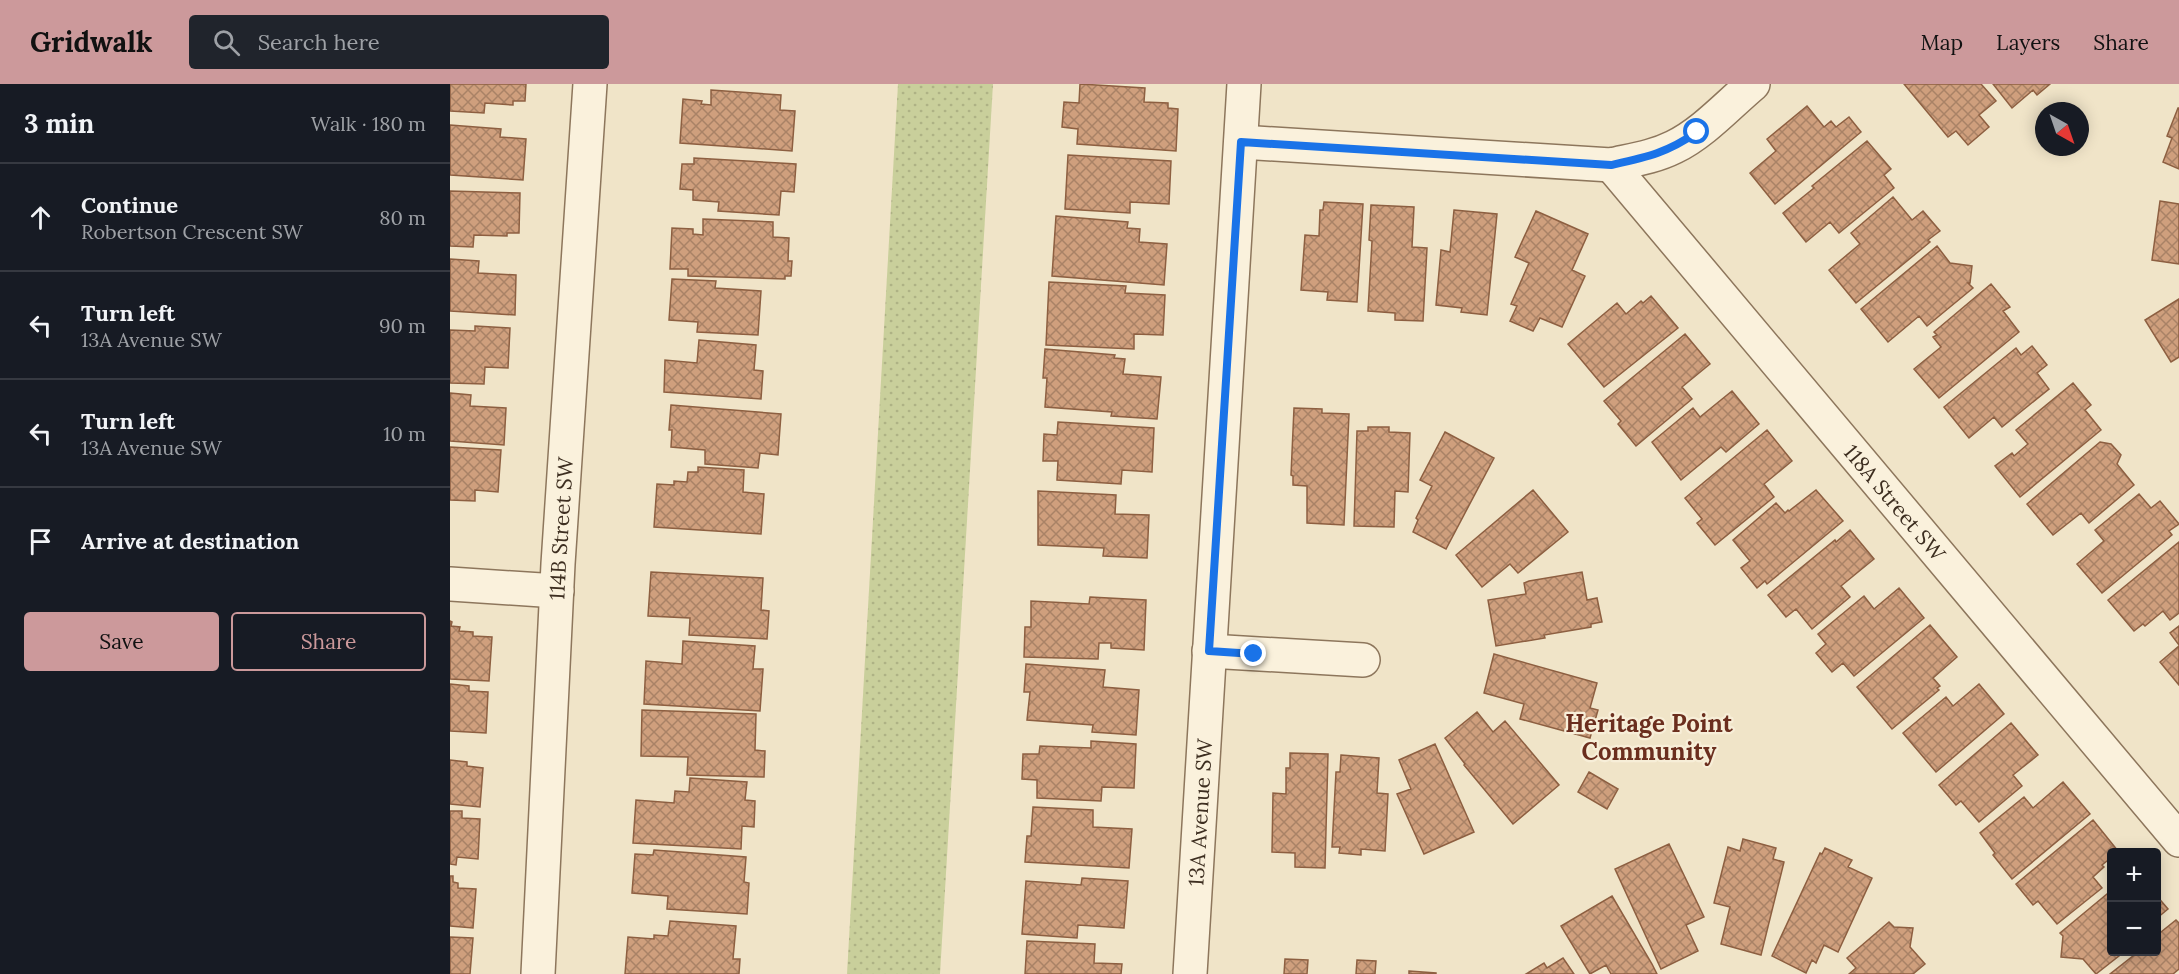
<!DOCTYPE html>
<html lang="en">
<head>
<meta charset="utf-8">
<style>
  :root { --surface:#171b24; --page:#20242c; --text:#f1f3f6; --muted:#9ea1a6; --line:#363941; --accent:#cc999b }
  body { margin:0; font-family:Lora,serif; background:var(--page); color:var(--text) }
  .controls { position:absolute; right:18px; bottom:18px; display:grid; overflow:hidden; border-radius:6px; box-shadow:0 3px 15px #0003 }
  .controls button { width:54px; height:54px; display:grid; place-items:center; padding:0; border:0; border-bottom:2px solid var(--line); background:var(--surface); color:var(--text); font:30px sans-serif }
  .compass { position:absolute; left:1585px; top:18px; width:54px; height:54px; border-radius:50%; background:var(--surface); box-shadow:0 3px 15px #0003; rotate:140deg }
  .stop { position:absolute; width:18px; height:18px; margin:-14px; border:4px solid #1a73e8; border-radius:50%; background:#fff }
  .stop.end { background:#1a73e8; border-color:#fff; box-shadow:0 2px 6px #0008 }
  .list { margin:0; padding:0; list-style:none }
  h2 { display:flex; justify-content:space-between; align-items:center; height:78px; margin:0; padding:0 24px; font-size:26px }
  h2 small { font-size:20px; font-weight:400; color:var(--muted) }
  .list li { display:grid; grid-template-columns:39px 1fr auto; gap:18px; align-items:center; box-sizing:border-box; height:108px; padding:0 24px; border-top:2px solid var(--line) }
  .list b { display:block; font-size:22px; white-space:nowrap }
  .list p { margin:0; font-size:20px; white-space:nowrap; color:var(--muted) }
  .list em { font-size:20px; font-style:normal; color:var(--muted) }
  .actions { display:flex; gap:12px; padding:18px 24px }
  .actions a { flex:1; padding:14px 0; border:2px solid var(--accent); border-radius:6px; text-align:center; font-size:21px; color:var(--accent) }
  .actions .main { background:var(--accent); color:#111 }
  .icon { flex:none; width:33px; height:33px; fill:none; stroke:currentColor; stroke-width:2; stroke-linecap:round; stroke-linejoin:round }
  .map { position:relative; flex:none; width:1729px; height:890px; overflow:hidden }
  header { display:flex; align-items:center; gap:36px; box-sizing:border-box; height:84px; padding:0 30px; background:var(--accent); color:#111 }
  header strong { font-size:28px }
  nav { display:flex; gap:33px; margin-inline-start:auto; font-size:21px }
  .search { width:420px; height:54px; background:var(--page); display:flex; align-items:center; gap:15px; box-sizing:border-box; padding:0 21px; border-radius:6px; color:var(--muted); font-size:22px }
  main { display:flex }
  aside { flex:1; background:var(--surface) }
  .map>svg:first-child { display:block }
  .park { fill:url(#park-dots) }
  .building { fill:url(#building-cross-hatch); stroke:#8d5f41; stroke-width:1.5 }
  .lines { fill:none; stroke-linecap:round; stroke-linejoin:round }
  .street-casing { stroke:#8d765c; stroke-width:36 }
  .street { stroke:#faf1dc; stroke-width:33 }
  .route { stroke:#1a73e8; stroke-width:8 }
  .labels { text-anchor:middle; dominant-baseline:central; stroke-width:4.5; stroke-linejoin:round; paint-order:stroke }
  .street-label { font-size:21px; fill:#3d2e20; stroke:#f7eed8 }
  .quarter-label { font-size:24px; font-weight:bold; fill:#6b2e1e; stroke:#f7eed8 }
</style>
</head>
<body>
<header>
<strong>Gridwalk</strong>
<div class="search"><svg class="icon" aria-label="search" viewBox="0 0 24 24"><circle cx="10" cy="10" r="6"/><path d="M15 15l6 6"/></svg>Search here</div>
<nav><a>Map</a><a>Layers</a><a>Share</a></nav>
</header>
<main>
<aside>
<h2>3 min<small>Walk · 180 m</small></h2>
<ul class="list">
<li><svg class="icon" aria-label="ahead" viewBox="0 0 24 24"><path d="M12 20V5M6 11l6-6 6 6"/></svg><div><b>Continue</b><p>Robertson Crescent SW</p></div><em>80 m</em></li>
<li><svg class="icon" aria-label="left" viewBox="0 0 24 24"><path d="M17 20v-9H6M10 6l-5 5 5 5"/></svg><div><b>Turn left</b><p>13A Avenue SW</p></div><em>90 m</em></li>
<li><svg class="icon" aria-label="left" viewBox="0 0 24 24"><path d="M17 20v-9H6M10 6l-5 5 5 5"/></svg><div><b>Turn left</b><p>13A Avenue SW</p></div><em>10 m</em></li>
<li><svg class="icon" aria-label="arrive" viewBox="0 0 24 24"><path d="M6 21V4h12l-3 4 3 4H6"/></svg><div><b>Arrive at destination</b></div></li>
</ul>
<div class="actions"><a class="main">Save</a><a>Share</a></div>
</aside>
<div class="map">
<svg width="1729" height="890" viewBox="0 0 1729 890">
  <defs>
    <pattern id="park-dots" width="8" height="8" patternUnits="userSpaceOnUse" patternTransform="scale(1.5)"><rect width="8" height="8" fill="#c9cf9b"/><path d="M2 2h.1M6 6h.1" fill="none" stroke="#aeb285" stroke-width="1.8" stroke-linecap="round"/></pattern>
    <pattern id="building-cross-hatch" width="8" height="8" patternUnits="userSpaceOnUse" patternTransform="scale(1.5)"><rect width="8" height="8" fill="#cf9f7d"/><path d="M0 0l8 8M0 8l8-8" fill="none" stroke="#a98266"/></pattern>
  </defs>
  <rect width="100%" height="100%" fill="#f0e4c8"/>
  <path class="park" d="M448,0H543L490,890H397Z"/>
  <path class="building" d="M0,0H76L75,17H63V21L35,19L34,29L0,27Z
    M630,0L695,4L694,18L718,19V24L728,25L726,67L627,60L628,45L612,43L614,18L629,19Z
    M1454,0H1531L1546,17L1529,31L1539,43L1518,61L1506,47L1498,53Z
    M1543,0H1600L1587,11L1583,6L1562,24Z
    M261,6L331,11L330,26L345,27L342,67L230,59L233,15L252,17L251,20L261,21Z
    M1357,22L1374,43L1381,37L1386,43L1399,33L1411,48L1325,120L1300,89L1326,67L1317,55Z
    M1728,24H1729V85L1713,78L1722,54L1717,52Z
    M0,41L51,45L50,53L76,55L73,96L0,91Z
    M1417,57L1441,85L1434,91L1444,104L1389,149L1380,138L1356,158L1333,129L1364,104L1362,102Z
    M618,71L721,77L719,120L680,118V129L615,125Z
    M244,74L346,80L344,108L331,107L329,131L268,127L269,118L243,116V106L230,105L232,80H244Z
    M0,107L70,109L69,149H57V152L24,151L23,163L0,162Z
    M1443,113L1462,136L1473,127L1490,147L1478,156L1480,158L1406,219L1379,186L1410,160L1401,149Z
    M1710,117L1729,120V180L1702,176Z
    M874,118L913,120L907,218L877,216L878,208L851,206L855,151L869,152L870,126H873Z
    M921,121L964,123L962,163L977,164L973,237L945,236V229L918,227L922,157L919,156Z
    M1004,126L1047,130L1037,231L1011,228L1012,224L986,221L991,166L1000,168Z
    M1086,127L1138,150L1122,186L1135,192L1112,243L1090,234L1083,247L1060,237L1067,222L1061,220L1079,179L1065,173Z
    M606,132L678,138L677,144L690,145L689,158L717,160L714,201L602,192Z
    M253,135L323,138V153L339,154L338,177H342L341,192H335V195L238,192V185H220L222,144L243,145V150L253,151Z
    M1487,162L1500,179L1522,182L1520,199H1518L1523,204L1477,242L1469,232L1438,258L1411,225Z
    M0,175L29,177L28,189L66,191L65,231L0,227Z
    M222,195L266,197L265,204L311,207L308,251L247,248L248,238L219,236Z
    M599,198L676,202L675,209L715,211L713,251L684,250V265L596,261Z
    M1541,200L1560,223L1553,227L1569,248L1489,314L1464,285L1491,263L1483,253L1487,251L1484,248Z
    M1201,212L1228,244L1154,303L1118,260L1167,219L1176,230L1191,217L1193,219Z
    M1729,215V273L1721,278L1695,236Z
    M25,242L60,244L58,284L35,283L34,300L0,299V246L25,247Z
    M1235,250L1260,280L1232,303L1242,315L1186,362L1168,340L1171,337L1154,317Z
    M249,256L306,261L304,286L313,287L311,315L214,308L215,276L247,279Z
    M1582,262L1597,281L1587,289L1599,305L1552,343L1544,333L1519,354L1494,323L1566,264L1571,271Z
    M595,265L665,271L664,274L675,275L673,290L711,293L707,335L661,332L662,328L595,323L597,294H593Z
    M1623,299L1641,321L1635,326L1651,346L1570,413L1545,382L1562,369L1564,372L1578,360L1566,346Z
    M1282,307L1309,340L1276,368L1271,363L1231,396L1202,358L1243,324L1250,333Z
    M0,309L21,311L20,322L56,324L54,361L0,357Z
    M221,321L331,330L328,371L310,369L308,384L255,380V366L221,363L222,346H219Z
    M844,324L872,325V329L899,330L894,441L857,439V402L843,401V392L841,391Z
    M608,338L704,344L702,388L672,386L671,400L607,396L608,377H593L594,350L607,351Z
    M918,343H939V348L960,349L958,408L945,407L944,443L904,442L907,347H918Z
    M1317,346L1342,377L1314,400L1324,413L1265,461L1247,439L1252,435L1235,414Z
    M995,348L1044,374L996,465L963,448L968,436L966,434L982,402L970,396Z
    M1650,358L1661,360L1671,371L1667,380L1684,401L1639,439L1631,429L1603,451L1577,420Z
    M0,363L51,366L48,408L25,406V417L0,416Z
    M248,383L294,386L293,408L314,410L311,450L204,443L207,400L224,401V397L237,398L238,388H248Z
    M1083,406L1118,448L1068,489L1060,480L1032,503L1006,471Z
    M1366,406L1393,437L1317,500L1315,497L1307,504L1291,484L1300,477L1283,456L1326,419L1335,429L1338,426L1339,427Z
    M588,407L666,411L665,430L699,431L697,474L653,472L654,464L588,461Z
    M1689,410L1701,424L1710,417L1729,440L1719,447L1722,451L1652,509L1627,480L1654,457L1645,446Z
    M1400,446L1424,475L1391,502L1400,513L1362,545L1346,525L1336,533L1318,511L1385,456L1386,458Z
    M1729,458V529L1720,536L1713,527L1695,542L1693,540L1684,547L1658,516Z
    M201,488L313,494L311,526L319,527L317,555L239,551L240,534L198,532Z
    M1132,488L1137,516L1147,514L1152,538L1141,540V543L1094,551L1095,554L1046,562L1038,516L1076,510L1074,499L1079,497Z
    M1449,504L1474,534L1404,592L1393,579L1382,588L1366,569L1376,560L1368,550L1414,512L1424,525Z
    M640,513L696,516L694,566L661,564V559H649L648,575L574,573L575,543H581V517L639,520Z
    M0,537L2,538L1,542L10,543L9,547L23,548V552L42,553L39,597L0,595Z
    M1480,541L1507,573L1483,594L1490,602L1487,604L1489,606L1442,645L1407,603Z
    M1729,542V561L1720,549Z
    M233,557L305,562L303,585H313L310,627L194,620L196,577L232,580Z
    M1729,562V601L1710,578Z
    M1044,570L1147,599L1140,624L1148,626L1140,654L1070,635L1074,620L1034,609Z
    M576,580L655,586L653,603L689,606L686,651L642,648L643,641L577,636L580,608H574Z
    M0,600L19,602V607L38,608L36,649L0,647Z
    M1529,600L1554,630L1486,688L1453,649L1496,613L1503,622Z
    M192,626L306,630L305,666L315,667L314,693L237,691L238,673L191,672Z
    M1027,628L1043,648L1055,637L1109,701L1063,740L1014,681L1015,680L995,654Z
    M1561,639L1588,671L1563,691L1572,702L1529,738L1511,717L1506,721L1489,701Z
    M641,657L686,660L684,704L652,703L651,717L587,714V696L572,695L573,670H589L590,662L641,664Z
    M985,660L1024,748L974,770L947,710L961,705L949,676Z
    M840,669L878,670L875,784L845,783V769L822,768L823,709L836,710V684H840Z
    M891,671L929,674L927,709L938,710L935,767L911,765V771L889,769L890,763H882L886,688H890Z
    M0,676L17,678V682L33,684L30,723L0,720Z
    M1139,688L1168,705L1157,725L1128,708Z
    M240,694L297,698L295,716L305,717L304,743L292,742L291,765L183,759L186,716L224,719L225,707L239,708Z
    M1613,698L1640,730L1562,795L1543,771L1545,769L1530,749L1574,713L1583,724Z
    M583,723L643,726V743L682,745L679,784L575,778L577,752H581Z
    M0,727H12V734L30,735L28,775L7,773L6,781L0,780Z
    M1643,736L1668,767L1662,768V773L1652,781L1654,783L1643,793L1652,804L1607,840L1588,817L1583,821L1566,800Z
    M1293,755L1326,764L1323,775L1334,778L1311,871L1271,860L1280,823L1264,819L1278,763L1290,767Z
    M1219,760L1254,833L1236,841L1248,867L1211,885L1165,785Z
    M1375,764L1402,776L1398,783L1422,794L1388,868L1374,861L1366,879L1362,876L1356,889L1322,872L1370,769L1372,770Z
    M204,766L296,773L294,798L299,799L297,830L217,825L218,812L182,809L185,770L203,771Z
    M0,792H3V798L8,799V804L26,805L23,844L0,842Z
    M632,794L678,797L674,844L628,841L627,854L572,850L576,797L631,801Z
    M1657,810L1662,815V868H1674L1646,890L1633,875L1611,873L1613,852L1610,849Z
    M1706,811L1718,825L1706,835Z
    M1162,812L1202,880L1207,890H1161L1156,881L1140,890L1111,842Z
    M1726,836L1729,839V885L1723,890H1660L1688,868H1706V852Z
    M220,837L286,842L283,875H290L289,890H175L178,853L204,855V851L218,852Z
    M1439,838L1444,843L1463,844L1460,863L1475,880L1463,890H1399L1406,884L1397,874Z
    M0,853L23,854L20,890H0Z
    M577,857L645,860L644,879L672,880L671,890H575Z
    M1113,874L1124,890H1076L1094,879L1097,884Z
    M835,875L858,876L857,890H834Z
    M907,876L926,877L925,890H906Z
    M959,887L986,889V890H959Z"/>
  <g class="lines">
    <defs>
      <g id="street">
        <path d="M791,58L1161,81C1183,76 1204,73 1224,63C1253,49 1278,21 1303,0"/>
        <path id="s1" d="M1161,81L1729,756"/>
        <path d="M0,500L107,507"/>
        <path d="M759,567L913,576"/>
        <path id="s2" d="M88,890L108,480L140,0"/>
        <path id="s3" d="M740,890L794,0"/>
      </g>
    </defs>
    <use href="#street" class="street-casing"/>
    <use href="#street" class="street"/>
  </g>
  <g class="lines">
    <path class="route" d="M804,570L759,567L791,58L1161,81C1197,73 1217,69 1247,48"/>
  </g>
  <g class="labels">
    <g class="street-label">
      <text stroke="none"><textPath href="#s1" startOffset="441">118A Street SW</textPath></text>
      <text stroke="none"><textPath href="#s2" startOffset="446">114B Street SW</textPath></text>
      <text stroke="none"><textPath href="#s3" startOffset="162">13A Avenue SW</textPath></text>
    </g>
    <g class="quarter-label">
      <text x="1199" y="639">Heritage Point<tspan x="1199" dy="28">Community</tspan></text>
    </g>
  </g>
</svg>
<div class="controls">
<button>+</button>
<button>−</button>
</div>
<svg class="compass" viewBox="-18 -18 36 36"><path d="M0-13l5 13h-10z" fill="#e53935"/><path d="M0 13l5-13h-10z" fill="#9ea1a6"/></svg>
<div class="stop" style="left:1247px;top:48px"></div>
<div class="stop end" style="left:804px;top:570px"></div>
</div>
</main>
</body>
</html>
